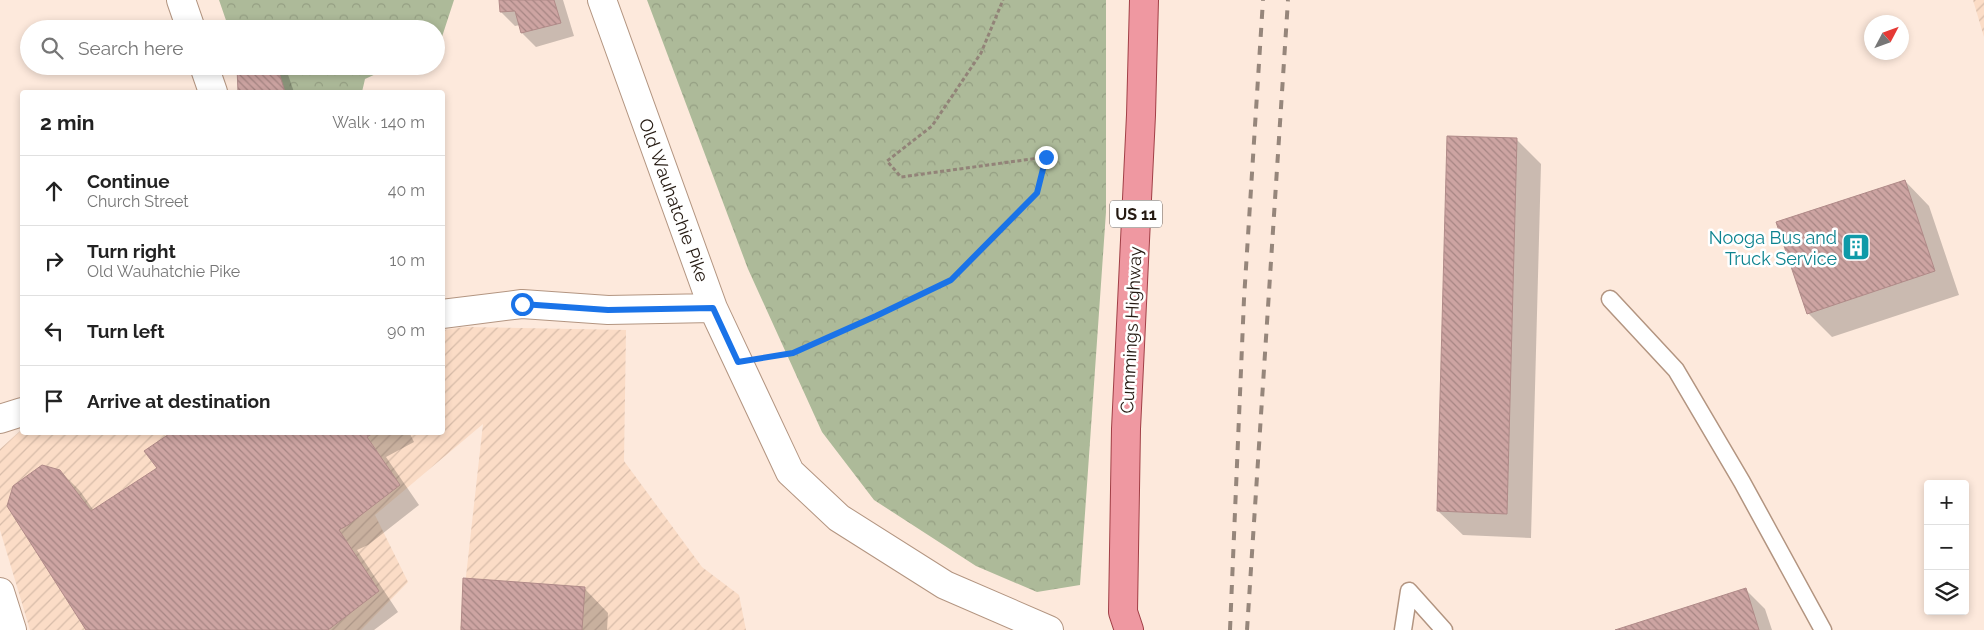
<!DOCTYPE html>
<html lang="en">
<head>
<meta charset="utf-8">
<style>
  :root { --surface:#fff; --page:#f2f2f2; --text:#222; --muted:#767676; --line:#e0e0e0 }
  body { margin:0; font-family:Raleway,sans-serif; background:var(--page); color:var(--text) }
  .controls { position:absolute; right:15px; bottom:15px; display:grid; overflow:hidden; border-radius:5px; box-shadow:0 2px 8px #0003 }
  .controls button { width:45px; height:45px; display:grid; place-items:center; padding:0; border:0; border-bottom:1px solid var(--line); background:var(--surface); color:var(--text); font:25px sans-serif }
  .compass { position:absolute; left:1864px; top:15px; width:45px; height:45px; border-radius:50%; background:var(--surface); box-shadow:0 2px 8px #0003; rotate:49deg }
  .stop { position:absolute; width:15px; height:15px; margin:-11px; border:4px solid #1a73e8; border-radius:50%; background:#fff }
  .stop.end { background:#1a73e8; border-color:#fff; box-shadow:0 1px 5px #0008 }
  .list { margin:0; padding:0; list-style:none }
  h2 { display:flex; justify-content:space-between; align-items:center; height:65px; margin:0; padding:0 20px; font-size:21px }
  h2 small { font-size:16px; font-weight:400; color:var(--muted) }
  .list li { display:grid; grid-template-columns:32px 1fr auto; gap:15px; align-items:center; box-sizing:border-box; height:70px; padding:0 20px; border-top:1px solid var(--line) }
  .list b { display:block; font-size:19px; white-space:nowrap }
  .list p { margin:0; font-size:16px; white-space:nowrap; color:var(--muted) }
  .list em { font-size:16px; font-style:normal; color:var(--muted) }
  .icon { flex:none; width:28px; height:28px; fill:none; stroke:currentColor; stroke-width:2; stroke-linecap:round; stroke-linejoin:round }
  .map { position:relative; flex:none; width:1984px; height:630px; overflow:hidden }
  .search { position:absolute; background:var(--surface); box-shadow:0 2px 8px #0003; left:20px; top:20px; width:425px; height:55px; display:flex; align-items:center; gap:12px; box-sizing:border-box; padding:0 18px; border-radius:28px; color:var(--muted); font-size:19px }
  .panel { position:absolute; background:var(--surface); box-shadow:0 2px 8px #0003; left:20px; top:90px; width:425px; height:345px; border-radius:5px }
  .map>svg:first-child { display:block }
  .industrial { fill:url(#industrial-furrows) }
  .forest { fill:url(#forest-crowns) }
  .shadow { fill:#0003 }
  .building { fill:url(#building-back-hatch); stroke:#b08a88 }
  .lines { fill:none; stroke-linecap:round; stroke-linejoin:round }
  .service-casing { stroke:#b39581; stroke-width:19 }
  .minor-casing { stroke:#b39581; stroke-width:30 }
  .primary-casing { stroke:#a13f46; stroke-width:30 }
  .path { stroke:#928378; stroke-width:3; stroke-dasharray:4 2.5; stroke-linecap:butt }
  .service { stroke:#fff; stroke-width:16 }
  .minor { stroke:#fff; stroke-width:28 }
  .primary { stroke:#ef98a1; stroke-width:28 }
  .rail { stroke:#96867b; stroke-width:4; stroke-dasharray:9 9; stroke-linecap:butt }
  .route { stroke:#1a73e8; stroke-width:6 }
  .labels { text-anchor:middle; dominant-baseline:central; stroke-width:5; stroke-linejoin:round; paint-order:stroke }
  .shield { fill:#fff; stroke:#665f59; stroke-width:1 }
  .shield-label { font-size:16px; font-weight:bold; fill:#251a12 }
  .street-label { font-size:18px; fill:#251a12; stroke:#fff }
  .culture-label { font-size:18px; fill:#0d838f; stroke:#fff; text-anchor:end }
</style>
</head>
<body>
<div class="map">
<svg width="1984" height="630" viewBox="0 0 1984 630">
  <defs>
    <pattern id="industrial-furrows" width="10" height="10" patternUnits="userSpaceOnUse" patternTransform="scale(1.25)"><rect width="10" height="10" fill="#fbdcc6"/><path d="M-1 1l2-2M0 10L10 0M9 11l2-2" fill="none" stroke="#d7bca9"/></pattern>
    <pattern id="forest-crowns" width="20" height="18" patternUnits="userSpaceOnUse" patternTransform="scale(1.25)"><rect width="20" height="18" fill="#adba99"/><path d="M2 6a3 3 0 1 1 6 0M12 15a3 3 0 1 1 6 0" fill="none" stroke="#959f83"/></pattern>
    <pattern id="building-back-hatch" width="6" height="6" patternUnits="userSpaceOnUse" patternTransform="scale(1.25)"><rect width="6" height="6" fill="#cda4a2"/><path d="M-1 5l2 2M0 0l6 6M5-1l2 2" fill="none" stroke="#a68583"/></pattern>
  </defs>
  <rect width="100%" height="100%" fill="#fde9dc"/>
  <path class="industrial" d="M1973,0H1984V37Z
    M465,327L626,330L624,461L702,567L739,595L746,630H460L483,424L375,515L408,582L361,630H30L0,530V449L20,431L442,432L443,330Z"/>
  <path class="forest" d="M219,0H454L439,46L436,47V29H229Z
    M647,0H1106V212L1080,585L1037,592L976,566L874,500L822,432L748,269Z
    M243,66H393L365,79L362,92H253Z"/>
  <path class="shadow" d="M500,0H563L574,36L536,47L522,33L520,25L515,26L501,12Z
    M242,66H285L294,92H240L238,68Z
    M1516,139L1541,164L1531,538L1463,535L1438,511Z
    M1905,181L1929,206L1959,295L1832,337L1808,313Z
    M173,432H409L414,442L386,457L419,505L368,545L357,550L398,612L374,630H87L60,471L80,491L94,511L158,468Z
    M584,588L608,613L607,630H462Z
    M1745,589L1765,609L1772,630H1619Z"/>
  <path class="building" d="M499,0H554L561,23L521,33L515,11L500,12Z
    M239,66H277L285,92H238L237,67Z
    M1447,136L1517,138L1507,514L1437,511Z
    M1905,180L1935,271L1807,314L1776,222Z
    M375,432L367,437L400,485L348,525L339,530L379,591L328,630H86L7,506L13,486L42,465L60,470L91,511L157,468L144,451L172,432Z
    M463,578L585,587L582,630H461Z
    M1746,588L1759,630H1615Z"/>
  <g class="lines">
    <defs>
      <path id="service" d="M1610,299L1676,370L1742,482L1823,630
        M1403,630L1409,591L1444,630"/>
      <path id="minor" d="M181,0L191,29
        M602,0L713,308L790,472L839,518L945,585L1049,630
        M204,66L213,92
        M442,314L522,304L608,310L713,308
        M0,419L22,412
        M0,592L12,630"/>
      <path id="primary" d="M1129,630L1123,612L1126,429L1141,115L1144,0"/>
    </defs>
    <use href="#service" class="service-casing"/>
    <use href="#minor" class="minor-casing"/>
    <use href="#primary" class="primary-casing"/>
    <path class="path" d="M768,357L793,353L876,317L951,279L1037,193L1046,157L901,177L887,161L932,126L981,53L1003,0"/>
    <use href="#service" class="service"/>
    <use href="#minor" class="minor"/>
    <use href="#primary" class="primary"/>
    <path class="rail" d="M1230,630L1244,299L1263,0
      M1247,630L1288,0"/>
  </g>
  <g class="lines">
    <path class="route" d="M522,304L608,310L713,308L738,362L793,353L876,316L951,280L1037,193L1046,157"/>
  </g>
  <defs>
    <symbol id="building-square" viewBox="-11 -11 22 22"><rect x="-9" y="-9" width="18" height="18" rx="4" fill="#0f9aa8" stroke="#fff"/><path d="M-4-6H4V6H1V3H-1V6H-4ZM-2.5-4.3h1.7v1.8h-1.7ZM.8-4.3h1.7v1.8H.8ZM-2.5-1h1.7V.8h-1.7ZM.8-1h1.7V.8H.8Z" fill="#fff"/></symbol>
  </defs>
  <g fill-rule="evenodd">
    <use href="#building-square" x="1840" y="231" width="32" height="32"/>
  </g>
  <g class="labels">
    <rect class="shield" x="1110" y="200.5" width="52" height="27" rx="4"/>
    <g class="shield-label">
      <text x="1136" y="214">US 11</text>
    </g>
    <g class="street-label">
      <text transform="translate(674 200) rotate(70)">Old Wauhatchie Pike</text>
      <text transform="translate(1131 330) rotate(-87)">Cummings Highway</text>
    </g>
    <g class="culture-label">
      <text x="1837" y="237">Nooga Bus and<tspan x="1837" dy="21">Truck Service</tspan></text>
    </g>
  </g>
</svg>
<div class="controls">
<button>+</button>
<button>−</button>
<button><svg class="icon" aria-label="layers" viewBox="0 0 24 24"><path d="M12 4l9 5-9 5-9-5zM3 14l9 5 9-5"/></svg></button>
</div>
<svg class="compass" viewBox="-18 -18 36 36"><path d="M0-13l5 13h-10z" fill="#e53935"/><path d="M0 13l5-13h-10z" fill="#767676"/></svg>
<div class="stop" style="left:522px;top:304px"></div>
<div class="stop end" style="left:1046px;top:157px"></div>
<div class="search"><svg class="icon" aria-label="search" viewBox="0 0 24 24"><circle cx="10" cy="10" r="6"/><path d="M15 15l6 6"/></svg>Search here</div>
<section class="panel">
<h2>2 min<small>Walk · 140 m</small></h2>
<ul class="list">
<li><svg class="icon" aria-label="ahead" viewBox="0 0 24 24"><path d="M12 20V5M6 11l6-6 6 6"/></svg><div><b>Continue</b><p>Church Street</p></div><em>40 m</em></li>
<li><svg class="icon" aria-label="right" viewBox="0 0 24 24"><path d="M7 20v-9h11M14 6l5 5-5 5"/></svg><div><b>Turn right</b><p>Old Wauhatchie Pike</p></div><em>10 m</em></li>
<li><svg class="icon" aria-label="left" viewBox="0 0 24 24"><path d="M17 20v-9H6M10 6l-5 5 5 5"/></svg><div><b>Turn left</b></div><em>90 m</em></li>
<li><svg class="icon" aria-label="arrive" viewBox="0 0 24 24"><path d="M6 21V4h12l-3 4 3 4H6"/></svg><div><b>Arrive at destination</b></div></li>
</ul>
</section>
</div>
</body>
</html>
